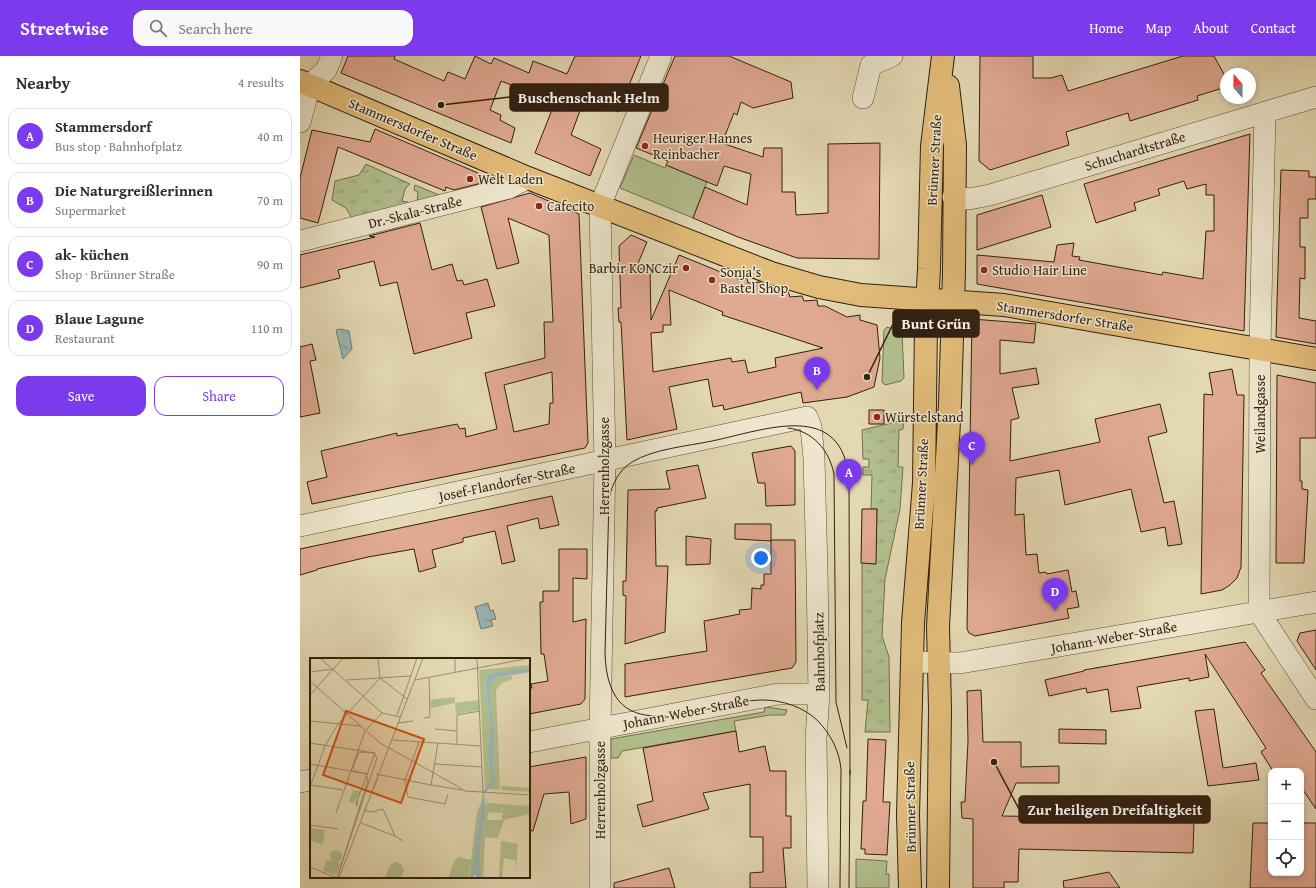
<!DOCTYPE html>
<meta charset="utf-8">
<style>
body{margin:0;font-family:"Gentium Book Plus",serif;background:#f7f7f7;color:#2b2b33}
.controls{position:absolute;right:12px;bottom:12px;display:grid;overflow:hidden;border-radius:8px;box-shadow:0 2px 6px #0003}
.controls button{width:36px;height:36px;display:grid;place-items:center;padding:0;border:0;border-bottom:1px solid #e1e1e2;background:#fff;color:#2b2b33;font:20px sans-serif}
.compass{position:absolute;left:920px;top:12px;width:36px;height:36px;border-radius:50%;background:#fff;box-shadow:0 2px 6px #0003;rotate:340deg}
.you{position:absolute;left:461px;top:502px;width:14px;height:14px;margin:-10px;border:3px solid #fff;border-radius:50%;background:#1a73e8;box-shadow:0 0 0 6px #1a73e833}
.badge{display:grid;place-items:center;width:26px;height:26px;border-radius:50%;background:#7c3aed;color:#fff;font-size:13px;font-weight:700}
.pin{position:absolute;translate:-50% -33px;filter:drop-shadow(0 1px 2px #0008)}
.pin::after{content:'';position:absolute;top:21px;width:14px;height:12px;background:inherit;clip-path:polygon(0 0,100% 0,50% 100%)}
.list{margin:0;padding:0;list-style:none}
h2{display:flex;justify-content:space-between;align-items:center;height:52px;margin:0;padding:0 16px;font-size:17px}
h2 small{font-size:13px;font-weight:400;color:#7c7c81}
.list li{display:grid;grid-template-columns:26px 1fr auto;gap:12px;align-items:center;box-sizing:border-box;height:56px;margin:0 8px 8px;padding:0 8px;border:1px solid #e1e1e2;border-radius:12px}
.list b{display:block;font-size:15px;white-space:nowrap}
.list p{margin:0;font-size:13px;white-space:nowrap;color:#7c7c81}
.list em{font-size:13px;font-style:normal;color:#7c7c81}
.actions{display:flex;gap:8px;padding:12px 16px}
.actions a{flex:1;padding:9px 0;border:1px solid #7c3aed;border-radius:12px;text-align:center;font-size:14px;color:#7c3aed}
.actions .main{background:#7c3aed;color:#fff}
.icon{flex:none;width:22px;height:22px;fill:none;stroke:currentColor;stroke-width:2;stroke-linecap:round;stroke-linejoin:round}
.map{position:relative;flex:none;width:1016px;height:832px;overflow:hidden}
header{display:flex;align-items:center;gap:24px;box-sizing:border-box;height:56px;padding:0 20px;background:#7c3aed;color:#fff}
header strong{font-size:19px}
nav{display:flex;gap:22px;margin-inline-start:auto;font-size:14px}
.search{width:280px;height:36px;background:#f7f7f7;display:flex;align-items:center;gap:10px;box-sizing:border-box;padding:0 14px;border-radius:12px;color:#7c7c81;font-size:15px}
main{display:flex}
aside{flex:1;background:#fff}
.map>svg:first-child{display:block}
.green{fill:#b2bf8e;stroke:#726f50}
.park{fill:url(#park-tufts);stroke:#726f50}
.water{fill:url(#water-ripples);stroke:#707a75}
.building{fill:#e0a992;stroke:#321f11;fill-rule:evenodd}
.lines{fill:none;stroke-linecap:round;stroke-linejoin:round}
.minor-casing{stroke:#5e4d39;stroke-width:22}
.major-casing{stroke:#321f11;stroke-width:24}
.minor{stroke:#ede6cd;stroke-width:21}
.major{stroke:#e2bc79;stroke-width:22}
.tram{stroke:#321f11;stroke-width:1}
.poi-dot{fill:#8f2418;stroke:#ede6cd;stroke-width:1.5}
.labels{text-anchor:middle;stroke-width:3;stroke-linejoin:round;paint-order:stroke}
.street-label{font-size:14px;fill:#321f11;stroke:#ede6cd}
.poi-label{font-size:14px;fill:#321f11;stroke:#ede6cd;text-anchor:start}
.inset-road{fill:none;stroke:#9c8e72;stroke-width:1}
.view{fill:#cd500d;fill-opacity:0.15;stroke:#cd500d;stroke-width:2}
.inset-edge{fill:none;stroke:#321f11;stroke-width:2}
.leader{fill:none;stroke:#321f11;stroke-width:1.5}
.callout-dot{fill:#321f11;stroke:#ede6cd;stroke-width:1.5}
.callout{fill:#321f11;stroke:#321f11;stroke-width:1.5}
.callout-label{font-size:15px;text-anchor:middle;font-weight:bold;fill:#fff}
</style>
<header>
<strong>Streetwise</strong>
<div class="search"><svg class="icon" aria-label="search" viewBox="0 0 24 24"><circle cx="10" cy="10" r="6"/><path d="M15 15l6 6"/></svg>Search here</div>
<nav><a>Home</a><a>Map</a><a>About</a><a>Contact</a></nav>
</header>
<main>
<aside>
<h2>Nearby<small>4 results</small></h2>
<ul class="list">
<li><span class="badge">A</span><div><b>Stammersdorf</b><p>Bus stop · Bahnhofplatz</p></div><em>40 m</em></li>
<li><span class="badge">B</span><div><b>Die Naturgreißlerinnen</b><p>Supermarket</p></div><em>70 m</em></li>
<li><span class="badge">C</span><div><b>ak- küchen</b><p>Shop · Brünner Straße</p></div><em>90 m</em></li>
<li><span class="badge">D</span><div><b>Blaue Lagune</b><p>Restaurant</p></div><em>110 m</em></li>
</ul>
<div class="actions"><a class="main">Save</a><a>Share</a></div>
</aside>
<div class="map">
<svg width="1016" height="832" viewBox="0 0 1016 832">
<defs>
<pattern id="park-tufts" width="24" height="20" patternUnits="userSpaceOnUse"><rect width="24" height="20" fill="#b2bf8e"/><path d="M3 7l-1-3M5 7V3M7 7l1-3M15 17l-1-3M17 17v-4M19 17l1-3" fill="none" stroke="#919b73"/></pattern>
<pattern id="water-ripples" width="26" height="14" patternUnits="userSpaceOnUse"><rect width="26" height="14" fill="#9ab7b7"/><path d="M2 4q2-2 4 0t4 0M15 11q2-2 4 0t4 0" fill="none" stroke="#7e9493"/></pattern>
</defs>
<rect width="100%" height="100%" fill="#e3d8b2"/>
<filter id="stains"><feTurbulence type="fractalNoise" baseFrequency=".005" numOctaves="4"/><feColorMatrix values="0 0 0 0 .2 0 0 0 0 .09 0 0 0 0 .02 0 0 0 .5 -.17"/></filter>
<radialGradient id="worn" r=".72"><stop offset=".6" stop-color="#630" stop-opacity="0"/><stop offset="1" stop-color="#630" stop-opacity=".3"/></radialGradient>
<!-- green -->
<path class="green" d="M 334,99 L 365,112 L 366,109 L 407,126 L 393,162 L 320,132 Z
M 115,129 L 139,139 L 117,146 L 118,136 L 114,134 Z
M 587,271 L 602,276 L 604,322 L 601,325 L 585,329 L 582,326 L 584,274 Z
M 465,651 L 487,654 L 485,659 L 470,659 L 434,665 L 436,675 L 322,695 L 318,702 L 311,702 L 311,683 L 464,656 Z
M 556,803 L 587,805 L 586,818 L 589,818 L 589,832 L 556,832 Z"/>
<!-- park -->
<path class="park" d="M 66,108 L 110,128 L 105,133 L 102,145 L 108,146 L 109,152 L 53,164 L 46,152 L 32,144 L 35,125 L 59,119 Z
M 604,364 L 603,373 L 599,374 L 598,411 L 603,411 L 600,453 L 585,523 L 582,580 L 589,601 L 590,676 L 565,676 L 568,644 L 562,644 L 562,507 L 575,508 L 577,453 L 571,453 L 572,419 L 563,419 L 563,411 L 569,411 L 569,403 L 563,403 L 562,374 Z"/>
<!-- water -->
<path class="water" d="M 41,273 L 49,275 L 52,293 L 43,303 L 36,274 Z
M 188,547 L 190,555 L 193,554 L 196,563 L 191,564 L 193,570 L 181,573 L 175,551 Z"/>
<!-- building -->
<path class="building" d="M 48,0 L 95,0 L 94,3 L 144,25 L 148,16 L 165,23 L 175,0 L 191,8 L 194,2 L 229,17 L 233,5 L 267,18 L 275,0 L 341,0 L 318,56 L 285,41 L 271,79 L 301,93 L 290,120 L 235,97 L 255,46 L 201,25 L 190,54 L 201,59 L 200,64 L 215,72 L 211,87 L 41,17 Z
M 375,0 L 429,0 L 491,26 L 493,42 L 453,52 L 441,46 L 437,59 L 434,57 L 422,87 L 463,101 L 464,92 L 482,92 L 482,136 L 495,136 L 496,159 L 528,157 L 528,88 L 580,87 L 579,203 L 497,202 L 438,181 L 393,162 L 405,131 L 447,149 L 451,118 L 424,110 L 417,130 L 366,109 L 368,105 L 336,92 Z
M 680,0 L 733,0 L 733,22 L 751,22 L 762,19 L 768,35 L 883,0 L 914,0 L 926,22 L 926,31 L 897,40 L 898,44 L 830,65 L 828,57 L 766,76 L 769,89 L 690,114 L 679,105 Z
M 75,73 L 178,117 L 182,127 L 154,134 L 146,131 L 145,135 L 38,91 L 18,167 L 0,162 L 0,122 L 12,74 L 70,86 Z
M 950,78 L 944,275 L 677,228 L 677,199 L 754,206 L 757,189 L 774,187 L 772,200 L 780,201 L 779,204 L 862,219 L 863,216 L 903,223 L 906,175 L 914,175 L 914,139 L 906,139 L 906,128 L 887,133 L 884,125 L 858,133 L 860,139 L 834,147 L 836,154 L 796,167 L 784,128 Z
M 981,114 L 1009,115 L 1009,121 L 1016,121 L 1016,143 L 1008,143 L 1008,162 L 1000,162 L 1000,191 L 1005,191 L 1005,223 L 1000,222 L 999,262 L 1016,265 L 1016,288 L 976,281 Z
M 230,137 L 279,158 L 288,387 L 285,392 L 12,448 L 7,426 L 27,421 L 21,395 L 97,377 L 97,380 L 157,368 L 160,373 L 165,372 L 166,381 L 197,373 L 185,317 L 245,302 L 244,266 L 253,266 L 249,179 L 208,162 L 219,207 L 197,213 L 181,151 ZM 252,316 L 253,347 L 250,347 L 249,368 L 214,376 L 204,329 Z
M 742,139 L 751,171 L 677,194 L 677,159 Z
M 120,167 L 132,214 L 152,208 L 157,225 L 162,224 L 164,229 L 187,223 L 195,250 L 166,257 L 172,282 L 114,298 L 97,226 L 80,230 L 74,205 L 38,214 L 40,222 L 0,232 L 0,199 L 75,181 L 69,180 Z
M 331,179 L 347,186 L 336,212 L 350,214 L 351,264 L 379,199 L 438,223 L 447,222 L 448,227 L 460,226 L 462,232 L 475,231 L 476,237 L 488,235 L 490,241 L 502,240 L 504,245 L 517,244 L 518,250 L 525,250 L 547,261 L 560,259 L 560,264 L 577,269 L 580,302 L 574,331 L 547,341 L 503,347 L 501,336 L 424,354 L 423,349 L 413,351 L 408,323 L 369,331 L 377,373 L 327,384 L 321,266 L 319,266 L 318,252 L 321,252 L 319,190 ZM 369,234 L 423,256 L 422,259 L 523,292 L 475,302 L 476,311 L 448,317 L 445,304 L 432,306 L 431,302 L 353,316 L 351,277 L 363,276 L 363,269 L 371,269 Z
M 672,263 L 736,268 L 734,287 L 700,284 L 700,318 L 736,312 L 739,328 L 712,332 L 719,362 L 711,364 L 710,405 L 800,386 L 795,363 L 860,348 L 867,376 L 848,381 L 864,447 L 874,445 L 882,488 L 868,490 L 865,471 L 841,476 L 831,433 L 765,449 L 759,414 L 716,422 L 715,459 L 724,458 L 726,499 L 737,498 L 739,517 L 746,516 L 747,518 L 768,514 L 772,536 L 776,535 L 779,551 L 767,553 L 769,562 L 675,580 L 669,577 L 667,573 Z
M 12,288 L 16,304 L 10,305 L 20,357 L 0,361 L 0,291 Z
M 932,313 L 937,339 L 944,339 L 941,511 L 937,522 L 930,529 L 922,534 L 901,538 L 904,338 L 913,339 L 909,317 Z
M 977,319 L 1016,327 L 1016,382 L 1000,382 L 1000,425 L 1002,425 L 1002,433 L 1008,434 L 1004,507 L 976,507 Z
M 569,354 L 584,354 L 584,368 L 569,368 Z
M 491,390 L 495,395 L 495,449 L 466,450 L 465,427 L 458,427 L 452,397 Z
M 398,409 L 406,442 L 357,452 L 357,455 L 355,455 L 356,510 L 368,510 L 365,576 L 325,588 L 326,540 L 323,539 L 323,525 L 326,525 L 328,434 L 370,433 L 366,415 Z
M 252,440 L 259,469 L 240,473 L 238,462 L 207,470 L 215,505 L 202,508 L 195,475 L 163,482 L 163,486 L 132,494 L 136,511 L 119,516 L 114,493 L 68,501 L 17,513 L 17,514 L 0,519 L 0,493 Z
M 562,453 L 577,453 L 576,508 L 561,507 Z
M 435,468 L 471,468 L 471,485 L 435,483 Z
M 386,480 L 411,483 L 410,508 L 386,509 Z
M 471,484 L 495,484 L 496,606 L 492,612 L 325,641 L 325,608 L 407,595 L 404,565 L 440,558 L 439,554 L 451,553 L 452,532 L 461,533 L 461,529 L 464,529 L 464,518 L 471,518 Z
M 259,493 L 287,493 L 287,523 L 273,522 L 273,566 L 286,563 L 285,643 L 281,648 L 229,658 L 229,632 L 232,632 L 231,628 L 248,625 L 244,598 L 241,598 L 240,546 L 243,546 L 243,535 L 259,535 Z
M 1016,574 L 1016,614 L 997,585 L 1000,577 Z
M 945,586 L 965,614 L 961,617 L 1016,696 L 1016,753 L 1001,731 L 1001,715 L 973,715 L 961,696 L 966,692 L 905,598 L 909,621 L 889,625 L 889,622 L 837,631 L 841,652 L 811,656 L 808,633 L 787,637 L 786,632 L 749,640 L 745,624 L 784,615 L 784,614 Z
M 681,634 L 683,686 L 721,686 L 721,711 L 759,710 L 759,727 L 716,727 L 702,760 L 894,763 L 893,797 L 719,793 L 718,826 L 704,826 L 704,832 L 673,832 L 673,763 L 662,762 L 661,746 L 665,746 L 668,685 L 667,635 Z
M 914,653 L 923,712 L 956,707 L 959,724 L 908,730 L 895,655 Z
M 759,673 L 806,674 L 806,688 L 759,687 Z
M 436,675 L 439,696 L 465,690 L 470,715 L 486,715 L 486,760 L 491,760 L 491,792 L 483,792 L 486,832 L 450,832 L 450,817 L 463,816 L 463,781 L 450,781 L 450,728 L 403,737 L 409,753 L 343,771 L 337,749 L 353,745 L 343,692 Z
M 568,683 L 586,684 L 583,746 L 590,746 L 587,799 L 565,798 L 565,793 L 561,793 L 563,745 L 566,745 Z
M 286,701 L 286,763 L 271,768 L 269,736 L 244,738 L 233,775 L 229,774 L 229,711 Z
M 953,767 L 971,767 L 971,817 L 1001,817 L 1001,767 L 1016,767 L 1016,832 L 950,832 Z
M 369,812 L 375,832 L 314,832 L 314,827 Z
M 809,816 L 820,832 L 764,832 L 763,825 Z"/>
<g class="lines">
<!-- minor casing -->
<g class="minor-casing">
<path id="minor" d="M 563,42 L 571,9 L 592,0
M 965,56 L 960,292 L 959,556 L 1016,643
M 0,66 L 10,29 L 26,14 L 32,0
M 653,141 L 669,143 L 690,139 L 1016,41
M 0,185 L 209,132 L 228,122
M 0,470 L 507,361 L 511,371 L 514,402 L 517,515 L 519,638 L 516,683 L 518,832
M 612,606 L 660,607 L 1016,546
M 229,686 L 478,638 L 519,638
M 0,726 L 11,724
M 300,832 L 300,673 L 305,406 L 300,150 L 361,0"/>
</g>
<!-- major casing -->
<g class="major-casing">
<path id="major" d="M 0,25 L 228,122 L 471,217 L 519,231 L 561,239 L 704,249 L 1016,303
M 610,832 L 608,759 L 613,567 L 624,427 L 626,267 L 629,213 L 632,90 L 643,0
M 638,832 L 640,653 L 638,570 L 650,347 L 654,216 L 655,89 L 648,30"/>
</g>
<!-- minor -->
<use href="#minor" class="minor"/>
<!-- major -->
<use href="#major" class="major"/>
<!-- tram -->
<path class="tram" d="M 488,372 C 513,375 529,394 534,418 L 536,646 L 547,692
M 540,832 L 541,713 C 539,694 531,679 518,665 C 504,651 482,644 463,644 C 403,644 308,702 305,597 L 309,443 C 312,428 319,414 332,406 C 353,393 388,390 412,385 C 465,374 544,342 549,426 L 550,719
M 549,832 L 550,714"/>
</g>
<!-- markers -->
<g class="poi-dot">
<circle cx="345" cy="90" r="4"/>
<circle cx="170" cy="123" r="4"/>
<circle cx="239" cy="150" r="4"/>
<circle cx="386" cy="212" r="4"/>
<circle cx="684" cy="214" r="4"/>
<circle cx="412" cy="224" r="4"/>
<circle cx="577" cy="361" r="4"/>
</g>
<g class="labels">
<!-- street labels -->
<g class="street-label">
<text transform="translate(113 73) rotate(23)" y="5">Stammersdorfer Straße</text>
<text transform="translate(835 95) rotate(-17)" y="5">Schuchardtstraße</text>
<text transform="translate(634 104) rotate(-87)" y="5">Brünner Straße</text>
<text transform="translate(115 156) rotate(-14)" y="5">Dr.-Skala-Straße</text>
<text transform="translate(765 260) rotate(9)" y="5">Stammersdorfer Straße</text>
<text transform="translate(960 358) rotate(-90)" y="5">Weilandgasse</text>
<text transform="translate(304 410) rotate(-90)" y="5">Herrenholzgasse</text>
<text transform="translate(207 426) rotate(-12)" y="5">Josef-Flandorfer-Straße</text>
<text transform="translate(621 428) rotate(-87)" y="5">Brünner Straße</text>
<text transform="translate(814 581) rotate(-10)" y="5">Johann-Weber-Straße</text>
<text transform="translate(519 596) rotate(-91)" y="5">Bahnhofplatz</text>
<text transform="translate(386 656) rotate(-11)" y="5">Johann-Weber-Straße</text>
<text transform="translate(300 734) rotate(-90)" y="5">Herrenholzgasse</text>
<text transform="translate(610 751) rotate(-91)" y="5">Brünner Straße</text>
</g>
<!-- poi labels -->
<g class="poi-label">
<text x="353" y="87">Heuriger Hannes<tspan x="353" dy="16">Reinbacher</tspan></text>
<text x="178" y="128">Welt Laden</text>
<text x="247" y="155">Cafecito</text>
<text x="378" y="217" text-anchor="end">Barbir KONCzir</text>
<text x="692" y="219">Studio Hair Line</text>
<text x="420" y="221">Sonja's<tspan x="420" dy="16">Bastel Shop</tspan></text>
<text x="585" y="366">Würstelstand</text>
</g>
</g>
<!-- overview -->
<g transform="translate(10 602)">
<rect width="220" height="220" fill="#e3d8b2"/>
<path d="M 220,7 L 220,11 L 179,16 L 175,21 L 181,73 L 177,94 L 182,120 L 175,131 L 169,12 ZM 202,18 L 202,21 L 192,25 L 186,32 L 190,132 L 178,131 L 185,120 L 183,108 L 184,74 L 179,29 L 185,20 ZM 145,39 L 145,45 L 169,42 L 169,52 L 146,56 L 145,45 L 121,50 L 121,42 ZM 43,132 L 51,133 L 44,145 L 39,144 ZM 172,143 L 163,214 L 161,220 L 159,220 L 167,154 ZM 17,202 L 31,205 L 26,217 L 13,213 ZM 87,204 L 92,207 L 94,213 L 91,220 L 75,220 L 80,207 Z" fill="#b2bf8e"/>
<path d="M 191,128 L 220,130 L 220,134 L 191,132 ZM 175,145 L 178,148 L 177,162 L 192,162 L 193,149 L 220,148 L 220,156 L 194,162 L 188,180 L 175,180 L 173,220 L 169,220 L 170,187 ZM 191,183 L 208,186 L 206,215 L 206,203 L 194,200 L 192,220 L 189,220 ZM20 198a6 6 0 1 1 12 0a6 6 0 1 1-12 0ZM 149,199 L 161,202 L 158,220 L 138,220 L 144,203 Z" fill="#b2bf8e"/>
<path d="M 174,136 L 178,145 L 220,148 L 193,149 L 192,155 L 179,154 L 176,162 L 178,148 ZM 0,170 L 15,172 L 13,186 L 0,183 Z" fill="#b2bf8e"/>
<path d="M 211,11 L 220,11 L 220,14 L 185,20 L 179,29 L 184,74 L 183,108 L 185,120 L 183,127 L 174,136 L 175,155 L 170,187 L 170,219 L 166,220 L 166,216 L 161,220 L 173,135 L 182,120 L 177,94 L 181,73 L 175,21 L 179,16 Z" fill="#9ab7b7"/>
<path class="inset-road" d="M 10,0 L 72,55 L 90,59M 68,0 L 70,20 L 97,41M 167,0 L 173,134M 33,1 L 52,0M 0,14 L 22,11M 145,14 L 145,0 L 167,0M 37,22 L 100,18M 105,22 L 220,0M 0,23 L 70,85 L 147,128 L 155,133 L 220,137M 0,37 L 33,0M 87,57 L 107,0M 114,60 L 120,59 L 119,20M 0,63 L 51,68M 88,65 L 103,63M 125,71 L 147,73M 83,82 L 171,88M 109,84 L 95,122 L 98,139 L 135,146 L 138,136M 0,85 L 65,95 L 46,146 L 47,148 L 47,143M 147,86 L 147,57 L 170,53M 0,106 L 58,116M 125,106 L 172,109M 123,115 L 128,85M 123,115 L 121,127 L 152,132M 66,116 L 121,127M 0,127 L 33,132M 0,129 L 15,88 L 28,66 L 70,20M 62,134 L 68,120M 53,152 L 61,154 L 73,151 L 85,178M 26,155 L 55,73 L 72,55M 51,165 L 85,178 L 93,183M 0,167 L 28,171M 0,209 L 27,220M 27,220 L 58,122 L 56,116 L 44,113 L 43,109 L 49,94 L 64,95 L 67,100 L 27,220M 29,220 L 113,0"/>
<path class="view" d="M 36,53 L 114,81 L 91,145 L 13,117 Z"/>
<rect width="220" height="220" class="inset-edge"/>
</g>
<!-- callouts -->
<path class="leader" d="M141 49L210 41M567 321L593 268M694 706L719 753"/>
<g class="callout-dot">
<circle cx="141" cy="49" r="4"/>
<circle cx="567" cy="321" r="4"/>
<circle cx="694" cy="706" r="4"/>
</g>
<g class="callout">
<rect x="210" y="28" width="158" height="27" rx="4"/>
<rect x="593" y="254" width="86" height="27" rx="4"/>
<rect x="719" y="740" width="191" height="27" rx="4"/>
</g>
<g class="callout-label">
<text x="289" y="47">Buschenschank Helm</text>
<text x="636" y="273">Bunt Grün</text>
<text x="815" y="759">Zur heiligen Dreifaltigkeit</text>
</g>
<rect width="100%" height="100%" filter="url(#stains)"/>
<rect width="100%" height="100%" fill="url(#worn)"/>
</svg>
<div class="controls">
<button>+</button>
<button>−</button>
<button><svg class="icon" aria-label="locate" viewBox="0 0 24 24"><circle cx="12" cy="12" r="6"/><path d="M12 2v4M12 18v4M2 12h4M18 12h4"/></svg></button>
</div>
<svg class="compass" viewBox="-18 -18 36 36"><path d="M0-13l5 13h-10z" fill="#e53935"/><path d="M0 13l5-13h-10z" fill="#7c7c81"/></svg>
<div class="you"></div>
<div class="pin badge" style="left:549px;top:436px">A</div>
<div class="pin badge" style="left:517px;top:334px">B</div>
<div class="pin badge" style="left:672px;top:409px">C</div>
<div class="pin badge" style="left:755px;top:555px">D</div>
</div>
</main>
